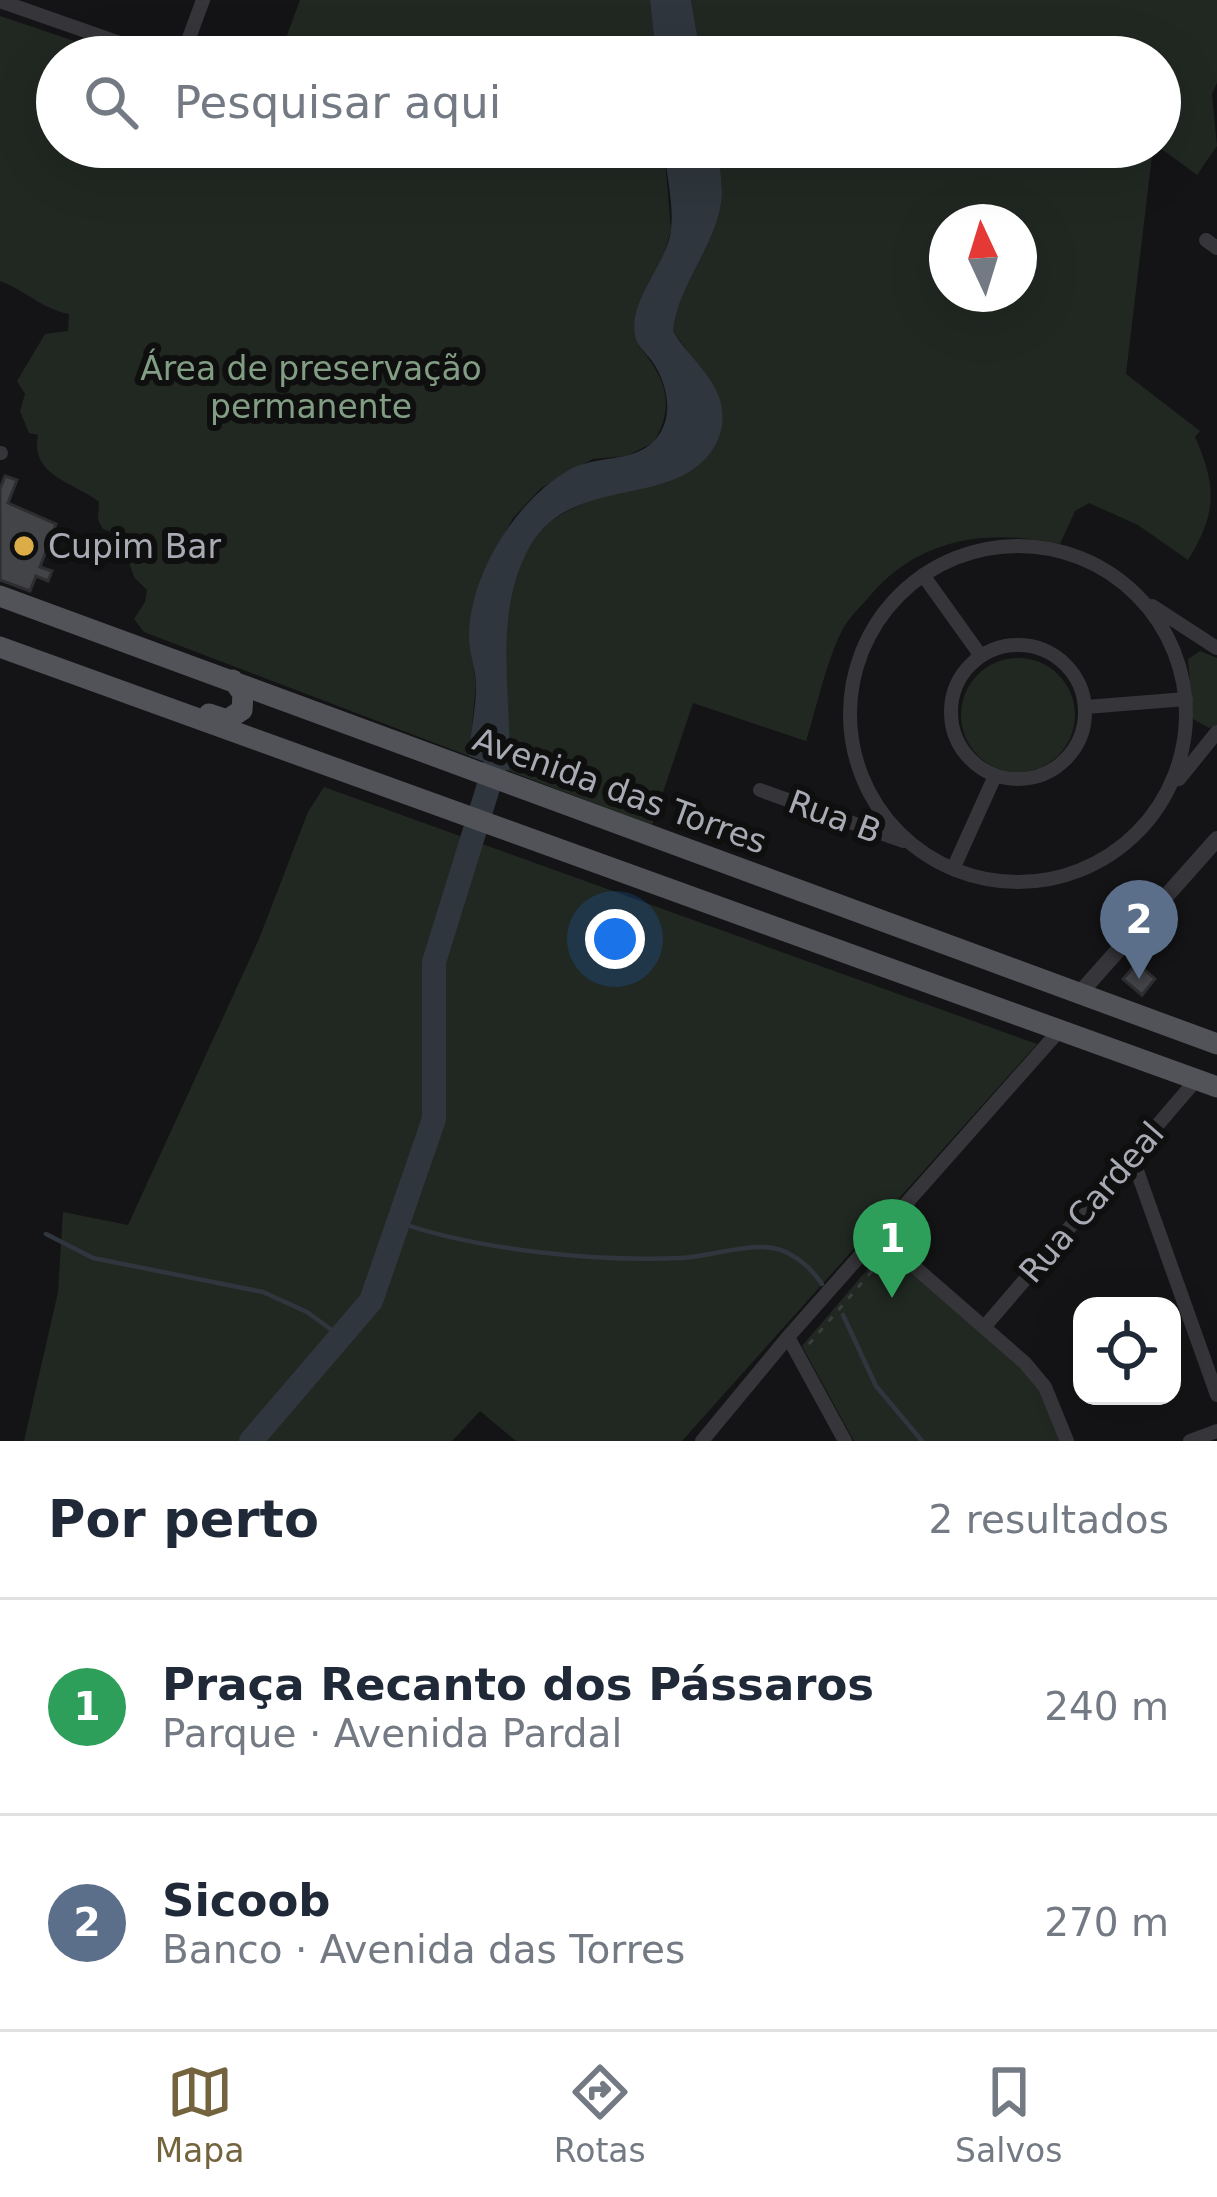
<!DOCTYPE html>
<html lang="pt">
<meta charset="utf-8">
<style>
body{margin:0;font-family:"DejaVu Sans",sans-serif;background:#f2f2f3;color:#1f2937}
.controls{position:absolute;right:36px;bottom:36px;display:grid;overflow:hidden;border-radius:24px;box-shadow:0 12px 48px #0002}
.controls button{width:108px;height:108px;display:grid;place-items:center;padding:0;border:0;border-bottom:3px solid #e0e1e3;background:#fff;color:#1f2937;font:60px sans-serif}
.compass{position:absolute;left:929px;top:204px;width:108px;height:108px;border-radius:50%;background:#fff;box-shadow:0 12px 48px #0002;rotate:356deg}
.you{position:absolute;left:615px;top:939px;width:42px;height:42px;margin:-30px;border:9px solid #fff;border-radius:50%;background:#1a73e8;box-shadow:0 0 0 18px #1a73e833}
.badge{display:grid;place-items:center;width:78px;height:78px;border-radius:50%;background:#74643e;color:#fff;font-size:39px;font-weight:700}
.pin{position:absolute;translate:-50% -99px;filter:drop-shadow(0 3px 6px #0008)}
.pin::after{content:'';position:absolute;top:63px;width:42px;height:36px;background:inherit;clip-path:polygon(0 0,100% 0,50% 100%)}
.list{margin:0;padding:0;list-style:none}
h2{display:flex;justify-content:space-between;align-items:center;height:156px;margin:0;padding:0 48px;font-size:51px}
h2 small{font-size:39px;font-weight:400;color:#747a83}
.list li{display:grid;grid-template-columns:78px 1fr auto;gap:36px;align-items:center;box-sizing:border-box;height:216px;padding:0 48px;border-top:3px solid #e0e1e3}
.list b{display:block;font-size:45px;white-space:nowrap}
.list p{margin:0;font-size:39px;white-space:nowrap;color:#747a83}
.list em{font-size:39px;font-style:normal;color:#747a83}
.icon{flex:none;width:66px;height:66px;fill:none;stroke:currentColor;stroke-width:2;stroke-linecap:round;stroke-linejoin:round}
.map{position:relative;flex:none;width:1217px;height:1441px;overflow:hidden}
.search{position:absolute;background:#fff;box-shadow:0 12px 48px #0002;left:36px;right:36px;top:36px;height:132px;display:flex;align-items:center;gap:30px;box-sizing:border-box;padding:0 42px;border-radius:66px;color:#747a83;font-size:45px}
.sheet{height:588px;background:#fff}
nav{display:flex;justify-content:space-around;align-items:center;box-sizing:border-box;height:168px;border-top:3px solid #e0e1e3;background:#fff;font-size:33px;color:#747a83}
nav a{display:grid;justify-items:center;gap:6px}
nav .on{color:#74643e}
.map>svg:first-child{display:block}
.green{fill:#212822;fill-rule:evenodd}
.water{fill:#2f363d}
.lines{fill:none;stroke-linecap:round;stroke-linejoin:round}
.stream{stroke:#2f363d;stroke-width:4.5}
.river{stroke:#2f363d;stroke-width:24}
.building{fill:#434448;stroke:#2e2e31;stroke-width:3}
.path{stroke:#3c3d41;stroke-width:3;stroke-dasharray:6 9;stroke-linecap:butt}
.minor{stroke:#36363a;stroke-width:14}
.tertiary{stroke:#36363a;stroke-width:16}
.primary{stroke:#525359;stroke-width:21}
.poi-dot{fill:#dbac47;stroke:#0f0f10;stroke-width:4.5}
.labels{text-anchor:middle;stroke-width:12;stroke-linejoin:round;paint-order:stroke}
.park-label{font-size:33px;fill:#819d83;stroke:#0f0f10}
.poi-label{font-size:33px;fill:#a8abb4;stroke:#0f0f10;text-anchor:start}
.street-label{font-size:33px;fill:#a8abb4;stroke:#0f0f10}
</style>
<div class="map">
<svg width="1217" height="1441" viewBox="0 0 1217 1441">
<rect width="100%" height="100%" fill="#141416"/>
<!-- green -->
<path class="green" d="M 300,0 L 650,0 L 656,57 L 279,57 Z
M 691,0 L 1217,0 L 1217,83 L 1212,94 L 1217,146 L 1197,175 L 1159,147 L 1160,57 L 701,57 Z
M 0,16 L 122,57 L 57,57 L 57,147 L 664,147 L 671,230 L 638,345 C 665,377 677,405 653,443 L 626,456 L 593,459 L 541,488 L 513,518 L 481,578 L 469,636 L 476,684 L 469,756 L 144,632 L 134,619 L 145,602 L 147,590 L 134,577 L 120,535 L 103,529 L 98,520 L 99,502 C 76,483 29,476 38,435 L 29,433 L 20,411 L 25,394 L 17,381 L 45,334 L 68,331 L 69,314 C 42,309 25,290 0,281 Z
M 717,147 L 1153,147 L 1126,374 L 1200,431 L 1195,437 C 1217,487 1217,513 1188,560 L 1138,525 L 1089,503 L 1075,511 L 1060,544 C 987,528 917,538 868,598 C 860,607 850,617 844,627 C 827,657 817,707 806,741 L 693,703 L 652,825 L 509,771 C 513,695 481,565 559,516 C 598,492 648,486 691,471 L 715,389 L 673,331 C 678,283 719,243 722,195 C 722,180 718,163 717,147 ZM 947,222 L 1019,222 L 1019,294 L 947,294 Z
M 1200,651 L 1217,658 L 1217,725 L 1209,728 L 1193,719 L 1188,659 Z
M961 715a57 57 0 1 1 114 0a57 57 0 1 1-114 0Z
M 324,787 L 1037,1044 L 682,1441 L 516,1441 L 480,1411 L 452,1441 L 24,1441 L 58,1292 L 63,1212 L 128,1225 L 259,939 L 308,812 Z
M 884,1250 L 1023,1366 L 1041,1388 L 1063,1441 L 854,1441 L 802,1346 Z"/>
<!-- water -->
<path class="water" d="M 650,0 L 691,0 L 701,57 L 656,57 Z
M 664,147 L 717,147 C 719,162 722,180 722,195 C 719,243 678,283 673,331 C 685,352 706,369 716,390 C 731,420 719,452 692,470 C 647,501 566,484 530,546 C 491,616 513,695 509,771 L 469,756 C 470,732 477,706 476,682 C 475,667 469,652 469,637 C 469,575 516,500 569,470 C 595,455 633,463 654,441 C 675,419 668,386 654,364 C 649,356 641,350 637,342 C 623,305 667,266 671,230 C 674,204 666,173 664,147 Z"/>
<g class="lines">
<!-- stream -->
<path class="stream" d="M 398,1222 C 477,1250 597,1262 681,1258 C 708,1257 736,1246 763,1247 C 788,1247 809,1265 822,1284
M 46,1234 L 93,1258 L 263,1292 L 307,1312 L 340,1336
M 843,1315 L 876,1386 L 922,1441"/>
<!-- river -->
<path class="river" d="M 251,1441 L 371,1301 L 434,1119 L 434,962 L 497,759"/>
</g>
<!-- building -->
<path class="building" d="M 5,476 L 17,480 L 8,503 L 56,524 L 40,567 L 52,571 L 48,581 L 36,576 L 30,591 L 0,580 L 0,489 Z
M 1137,963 L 1155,979 L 1142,995 L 1123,979 Z"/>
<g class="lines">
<!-- path -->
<path class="path" d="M 809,1344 L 885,1256"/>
<!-- minor -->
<path class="minor" d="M 0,1 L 160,57
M 182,57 L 203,0
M 1206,240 L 1217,248
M 0,453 L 1,453
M850 714a168 168 0 1 1 336 0a168 168 0 1 1-336 0Z
M 923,575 L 981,656
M 1152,606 L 1217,648
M951 712a67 67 0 1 1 134 0a67 67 0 1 1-134 0Z
M 1086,707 L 1186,699
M 1179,779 L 1217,732
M 760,790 L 903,841
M 953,869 L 995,776
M 1131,1154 L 1217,1395
M 878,1235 L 1025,1363 L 1045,1387 L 1067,1441
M 986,1325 L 1197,1079
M 788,1337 L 845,1441
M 702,1441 L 788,1337 L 1058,1032
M 1190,1441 L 1217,1431"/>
<!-- tertiary -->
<path class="tertiary" d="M 1080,993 L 1217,839"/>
<!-- primary -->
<path class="primary" d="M 0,596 L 1217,1044
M 0,647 L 1217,1087
M 209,714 L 227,720 L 242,710 L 243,694 L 233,680"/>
</g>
<!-- markers -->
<circle class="poi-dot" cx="24" cy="546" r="12"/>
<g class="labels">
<!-- park labels -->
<g class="park-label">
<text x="311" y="380">Área de preservação<tspan x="311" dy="38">permanente</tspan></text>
</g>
<!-- poi labels -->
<g class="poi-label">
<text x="48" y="558">Cupim Bar</text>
</g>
<!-- street labels -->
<g class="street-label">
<text transform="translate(620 790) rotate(20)" y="12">Avenida das Torres</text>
<text transform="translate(835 816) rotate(20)" y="12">Rua B</text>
<text transform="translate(1091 1202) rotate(-49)" y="12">Rua Cardeal</text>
</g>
</g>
</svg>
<div class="controls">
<button><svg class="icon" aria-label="locate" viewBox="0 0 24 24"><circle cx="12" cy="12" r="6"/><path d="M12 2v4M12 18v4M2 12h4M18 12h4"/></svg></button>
</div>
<svg class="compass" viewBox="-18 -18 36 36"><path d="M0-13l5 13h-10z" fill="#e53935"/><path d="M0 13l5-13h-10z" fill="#747a83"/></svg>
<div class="you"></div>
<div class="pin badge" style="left:892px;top:1298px;background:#2e9e5b">1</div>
<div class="pin badge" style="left:1139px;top:979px;background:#5c6f8a">2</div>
<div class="search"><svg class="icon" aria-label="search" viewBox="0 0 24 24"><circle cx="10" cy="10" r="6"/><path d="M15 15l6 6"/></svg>Pesquisar aqui</div>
</div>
<section class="sheet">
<h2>Por perto<small>2 resultados</small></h2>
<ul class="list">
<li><span class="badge" style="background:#2e9e5b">1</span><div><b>Praça Recanto dos Pássaros</b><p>Parque · Avenida Pardal</p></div><em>240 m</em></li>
<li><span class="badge" style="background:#5c6f8a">2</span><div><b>Sicoob</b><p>Banco · Avenida das Torres</p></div><em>270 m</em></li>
</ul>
</section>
<nav>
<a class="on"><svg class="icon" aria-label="map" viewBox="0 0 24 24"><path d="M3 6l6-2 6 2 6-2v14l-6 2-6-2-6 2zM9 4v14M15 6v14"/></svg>Mapa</a>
<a><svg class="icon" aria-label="directions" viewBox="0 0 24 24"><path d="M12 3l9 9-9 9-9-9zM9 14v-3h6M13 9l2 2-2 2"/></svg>Rotas</a>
<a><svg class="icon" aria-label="saved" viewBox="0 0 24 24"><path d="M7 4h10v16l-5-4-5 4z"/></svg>Salvos</a>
</nav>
